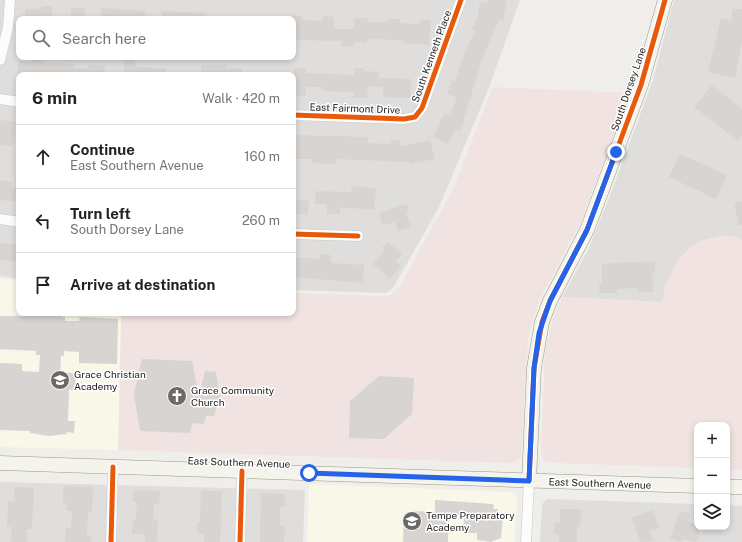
<!DOCTYPE html>
<meta charset="utf-8">
<style>
body{margin:0;font-family:"Public Sans",sans-serif;background:#f6f6f6;color:#222}
.controls{position:absolute;right:12px;bottom:12px;display:grid;overflow:hidden;border-radius:8px;box-shadow:0 2px 6px #0003}
.controls button{width:36px;height:36px;display:grid;place-items:center;padding:0;border:0;border-bottom:1px solid #e0e0e0;background:#fff;color:#222;font:20px sans-serif}
.stop{position:absolute;width:12px;height:12px;margin:-9px;border:3px solid #2563eb;border-radius:50%;background:#fff}
.stop.end{background:#2563eb;border-color:#fff;box-shadow:0 1px 4px #0008}
.list{margin:0;padding:0;list-style:none}
h2{display:flex;justify-content:space-between;align-items:center;height:52px;margin:0;padding:0 16px;font-size:17px}
h2 small{font-size:13px;font-weight:400;color:#767676}
.list li{display:grid;grid-template-columns:26px 1fr auto;gap:12px;align-items:center;box-sizing:border-box;height:64px;padding:0 16px;border-top:1px solid #e0e0e0}
.list b{display:block;font-size:15px;white-space:nowrap}
.list p{margin:0;font-size:13px;white-space:nowrap;color:#767676}
.list em{font-size:13px;font-style:normal;color:#767676}
.icon{flex:none;width:22px;height:22px;fill:none;stroke:currentColor;stroke-width:2;stroke-linecap:round;stroke-linejoin:round}
.map{position:relative;flex:none;width:742px;height:542px;overflow:hidden}
.search{position:absolute;background:#fff;box-shadow:0 2px 6px #0003;left:16px;top:16px;width:280px;height:44px;display:flex;align-items:center;gap:10px;box-sizing:border-box;padding:0 14px;border-radius:8px;color:#767676;font-size:15px}
.panel{position:absolute;background:#fff;box-shadow:0 2px 6px #0003;left:16px;top:72px;width:280px;height:244px;border-radius:8px}
.map>svg:first-child{display:block}
.residential{fill:#dfdedc;fill-rule:evenodd}
.commercial{fill:#f1e3e1}
.education{fill:#f8f7e8}
.building{fill:#d7d4d2}
.lines{fill:none;stroke-linecap:round;stroke-linejoin:round}
.street-casing{stroke:#c9c8c7;stroke-width:11}
.secondary-casing{stroke:#999a82;stroke-width:15}
.street{stroke:#fdfcfc;stroke-width:10}
.secondary{stroke:#f4f4ed;stroke-width:14}
.cycleway-casing{stroke:#fff;stroke-width:8}
.cycleway{stroke:#e8590c;stroke-width:5}
.route{stroke:#2563eb;stroke-width:5}
.labels{text-anchor:middle;stroke-width:3;stroke-linejoin:round;paint-order:stroke}
.street-label{font-size:10px;fill:#222;stroke:#fff}
.poi-label{font-size:10px;fill:#222;stroke:#fff;text-anchor:start}
</style>
<div class="map">
<svg width="742" height="542" viewBox="0 0 742 542">
<rect width="100%" height="100%" fill="#f0eeeb"/>
<!-- residential -->
<path class="residential" d="M 0,0 L 520,0 L 488,90 L 439,207 L 393,288 L 386,293 L 293,290 L 293,75 L 19,75 L 19,279 L 0,276 ZM 19,19 L 293,19 L 293,57 L 19,57 Z
M 674,0 L 742,0 L 742,240 L 733,236 L 721,236 L 700,241 L 666,283 L 662,302 L 562,297 L 588,250 L 611,193 L 653,80 Z
M 0,482 L 305,490 L 303,542 L 0,542 Z
M 547,499 L 697,504 L 697,527 L 727,527 L 727,505 L 742,506 L 742,542 L 540,542 L 542,504 Z"/>
<!-- commercial -->
<path class="commercial" d="M 493,87 L 630,93 L 581,221 L 540,299 L 533,319 L 528,339 L 521,456 L 518,460 L 512,463 L 118,450 L 121,313 L 293,313 L 293,293 L 381,296 L 391,295 L 399,288 L 453,189 Z
M 721,236 L 733,236 L 742,240 L 742,470 L 727,469 L 727,425 L 697,425 L 697,468 L 556,463 L 544,460 L 541,455 L 545,350 L 552,321 L 562,297 L 662,302 L 666,283 L 679,259 L 690,247 L 700,241 Z"/>
<!-- education -->
<path class="education" d="M 0,279 L 19,281 L 19,313 L 121,313 L 118,450 L 0,447 Z
M 309,484 L 510,492 L 517,496 L 515,542 L 307,542 Z"/>
<!-- building -->
<path class="building" d="M 488,0 L 507,0 L 503,21 L 499,20 L 483,57 L 463,121 L 464,122 L 460,131 L 456,129 L 448,144 L 433,137 L 445,113 L 450,115 L 457,97 L 447,94 L 452,81 L 455,82 L 465,51 L 476,31 L 472,29 L 478,15 L 480,2 L 487,3 Z
M 42,6 L 52,6 L 52,19 L 25,19 L 25,9 L 41,9 Z
M 71,8 L 85,8 L 85,19 L 71,19 Z
M 101,8 L 145,11 L 144,19 L 101,19 Z
M 732,9 L 742,9 L 742,40 L 735,78 L 708,72 L 721,18 L 732,21 Z
M 162,11 L 205,13 L 205,19 L 162,19 Z
M 293,15 L 303,16 L 302,20 L 323,21 L 323,16 L 334,17 L 334,29 L 354,29 L 354,18 L 368,18 L 368,22 L 389,22 L 389,19 L 400,19 L 399,23 L 420,24 L 420,20 L 431,20 L 429,45 L 403,43 L 404,40 L 367,39 L 367,43 L 354,42 L 353,47 L 342,46 L 342,41 L 293,40 Z
M 32,59 L 44,61 L 44,63 L 75,64 L 74,68 L 88,68 L 88,65 L 104,66 L 106,75 L 17,75 L 19,61 L 32,63 Z
M 124,59 L 135,60 L 135,67 L 166,68 L 166,75 L 124,75 Z
M 201,65 L 226,65 L 226,68 L 242,69 L 242,75 L 201,75 Z
M 294,68 L 306,68 L 305,73 L 354,75 L 355,68 L 364,68 L 364,71 L 379,72 L 379,78 L 411,79 L 411,98 L 383,97 L 383,87 L 368,86 L 367,98 L 353,98 L 354,92 L 323,91 L 323,87 L 306,87 L 306,96 L 293,95 Z
M 712,85 L 742,109 L 742,135 L 738,141 L 694,107 Z
M 0,120 L 16,122 L 13,146 L 0,145 Z
M 294,135 L 368,137 L 368,143 L 391,144 L 391,140 L 400,141 L 399,147 L 430,140 L 435,159 L 410,164 L 410,162 L 336,159 L 336,164 L 311,163 L 312,159 L 293,159 Z
M 680,154 L 727,175 L 716,199 L 669,177 Z
M 0,180 L 12,182 L 11,188 L 19,189 L 19,202 L 0,200 Z
M 352,186 L 376,188 L 374,210 L 340,207 L 340,214 L 327,214 L 327,204 L 315,204 L 316,191 L 351,192 Z
M 293,200 L 309,201 L 308,215 L 293,214 Z
M 742,201 L 742,225 L 739,225 L 734,203 Z
M 407,204 L 409,211 L 406,212 L 411,227 L 398,231 L 395,222 L 383,225 L 379,213 Z
M 388,242 L 402,254 L 395,261 L 401,266 L 390,279 L 373,264 L 385,250 L 382,247 Z
M 0,243 L 19,245 L 19,262 L 0,260 Z
M 320,254 L 331,255 L 331,263 L 364,265 L 363,283 L 293,277 L 293,257 L 320,259 Z
M 655,261 L 655,273 L 652,273 L 653,292 L 637,292 L 637,288 L 617,289 L 617,293 L 599,293 L 599,283 L 602,283 L 602,264 Z
M 31,313 L 62,313 L 62,317 L 65,317 L 65,321 L 79,321 L 80,317 L 118,319 L 117,364 L 79,363 L 79,352 L 64,351 L 64,356 L 61,356 L 60,373 L 76,373 L 75,390 L 69,390 L 68,421 L 75,421 L 74,433 L 67,432 L 67,434 L 49,436 L 30,433 L 30,431 L 0,430 L 0,363 L 22,364 L 22,371 L 39,372 L 40,355 L 36,355 L 36,351 L 0,349 L 0,316 L 31,316 Z
M 142,359 L 192,361 L 199,396 L 205,371 L 216,372 L 220,398 L 214,416 L 206,416 L 204,424 L 192,423 L 190,433 L 140,431 L 134,394 Z
M 379,376 L 414,378 L 412,414 L 384,439 L 349,438 L 350,401 Z
M 63,486 L 93,487 L 92,512 L 88,512 L 87,535 L 91,535 L 91,542 L 65,542 L 66,528 L 71,528 L 72,511 L 67,511 L 67,503 L 63,503 Z
M 14,487 L 34,488 L 32,529 L 27,529 L 27,542 L 11,542 L 12,527 L 7,527 L 8,501 L 14,502 Z
M 134,490 L 160,491 L 159,504 L 154,504 L 153,520 L 158,521 L 157,542 L 145,542 L 145,534 L 132,534 L 133,520 L 136,520 L 137,502 L 133,502 Z
M 201,491 L 222,491 L 220,542 L 204,542 L 204,534 L 197,533 L 197,522 L 200,522 Z
M 261,493 L 285,494 L 285,507 L 280,507 L 280,526 L 285,526 L 284,542 L 260,542 Z
M 435,500 L 493,504 L 494,509 L 498,509 L 498,513 L 502,513 L 502,516 L 503,516 L 501,538 L 491,542 L 477,540 L 477,533 L 463,533 L 464,515 L 449,514 L 448,542 L 403,542 L 404,515 L 413,515 L 413,511 L 435,512 Z
M 560,509 L 581,509 L 580,527 L 577,527 L 577,542 L 559,542 L 559,534 L 554,534 L 555,523 L 560,523 Z
M 653,510 L 659,528 L 650,531 L 653,541 L 640,542 L 632,517 Z
M 680,511 L 690,514 L 688,521 L 697,525 L 697,527 L 701,527 L 696,542 L 682,539 L 681,542 L 670,538 Z"/>
<g class="lines">
<!-- street casing -->
<g class="street-casing">
<path id="street" d="M 0,60 L 8,27 L 10,0
M 0,99 L 19,102
M 293,115 L 404,119 L 415,117 L 422,108 L 461,0
M 0,219 L 19,222
M 293,234 L 358,236
M 111,542 L 113,467
M 240,542 L 242,471
M 526,542 L 529,481"/>
</g>
<!-- secondary casing -->
<g class="secondary-casing">
<path id="secondary" d="M 0,463 L 697,486
M 529,481 L 534,368 L 542,322 L 550,301 L 587,230 L 641,85 L 665,0
M 727,487 L 742,487"/>
</g>
<!-- street -->
<use href="#street" class="street"/>
<!-- secondary -->
<use href="#secondary" class="secondary"/>
<!-- cycleway casing -->
<g class="cycleway-casing">
<path id="cycleway" d="M 293,115 L 404,119 L 415,117 L 422,108 L 461,0
M 293,234 L 358,236
M 529,481 L 534,368 L 542,322 L 550,301 L 587,230 L 641,85 L 665,0
M 111,542 L 113,467
M 240,542 L 242,471"/>
</g>
<!-- cycleway -->
<use href="#cycleway" class="cycleway"/>
</g>
<g class="lines">
<!-- route -->
<path class="route" d="M 309,473 L 529,481 L 534,368 L 539,333 L 550,301 L 587,230 L 616,152"/>
</g>
<!-- icons -->
<defs>
<g id="school-disc" transform="scale(1)"><circle r="9.5" fill="#6a6968" stroke="#fff"/><path d="M0-5L7-2L0 1L-7-2ZM-4 1L0 2.5L4 1V4Q0 6-4 4Z" fill="#fff"/></g>
<g id="church-disc" transform="scale(1)"><circle r="9.5" fill="#6a6968" stroke="#fff"/><path d="M-1.2-6h2.4v3.5h3.3v2.4h-3.3V6h-2.4V-.1h-3.3v-2.4h3.3Z" fill="#fff"/></g>
</defs>
<g fill-rule="evenodd">
<use href="#school-disc" x="60" y="380"/>
<use href="#church-disc" x="177" y="396"/>
<use href="#school-disc" x="412" y="521"/>
</g>
<g class="labels">
<!-- street labels -->
<g class="street-label">
<text transform="translate(431 56) rotate(-70)" y="4">South Kenneth Place</text>
<text transform="translate(628 89) rotate(-71)" y="4">South Dorsey Lane</text>
<text transform="translate(355 108) rotate(2)" y="4">East Fairmont Drive</text>
<text transform="translate(239 462) rotate(2)" y="4">East Southern Avenue</text>
<text transform="translate(600 483) rotate(2)" y="4">East Southern Avenue</text>
</g>
<!-- poi labels -->
<g class="poi-label">
<text x="74" y="378">Grace Christian<tspan x="74" dy="12">Academy</tspan></text>
<text x="191" y="394">Grace Community<tspan x="191" dy="12">Church</tspan></text>
<text x="426" y="519">Tempe Preparatory<tspan x="426" dy="12">Academy</tspan></text>
</g>
</g>
</svg>
<div class="controls">
<button>+</button>
<button>−</button>
<button><svg class="icon" aria-label="layers" viewBox="0 0 24 24"><path d="M12 4l9 5-9 5-9-5zM3 14l9 5 9-5"/></svg></button>
</div>
<div class="stop" style="left:309px;top:473px"></div>
<div class="stop end" style="left:616px;top:152px"></div>
<div class="search"><svg class="icon" aria-label="search" viewBox="0 0 24 24"><circle cx="10" cy="10" r="6"/><path d="M15 15l6 6"/></svg>Search here</div>
<section class="panel">
<h2>6 min<small>Walk · 420 m</small></h2>
<ul class="list">
<li><svg class="icon" aria-label="ahead" viewBox="0 0 24 24"><path d="M12 20V5M6 11l6-6 6 6"/></svg><div><b>Continue</b><p>East Southern Avenue</p></div><em>160 m</em></li>
<li><svg class="icon" aria-label="left" viewBox="0 0 24 24"><path d="M17 20v-9H6M10 6l-5 5 5 5"/></svg><div><b>Turn left</b><p>South Dorsey Lane</p></div><em>260 m</em></li>
<li><svg class="icon" aria-label="arrive" viewBox="0 0 24 24"><path d="M6 21V4h12l-3 4 3 4H6"/></svg><div><b>Arrive at destination</b></div></li>
</ul>
</section>
</div>
